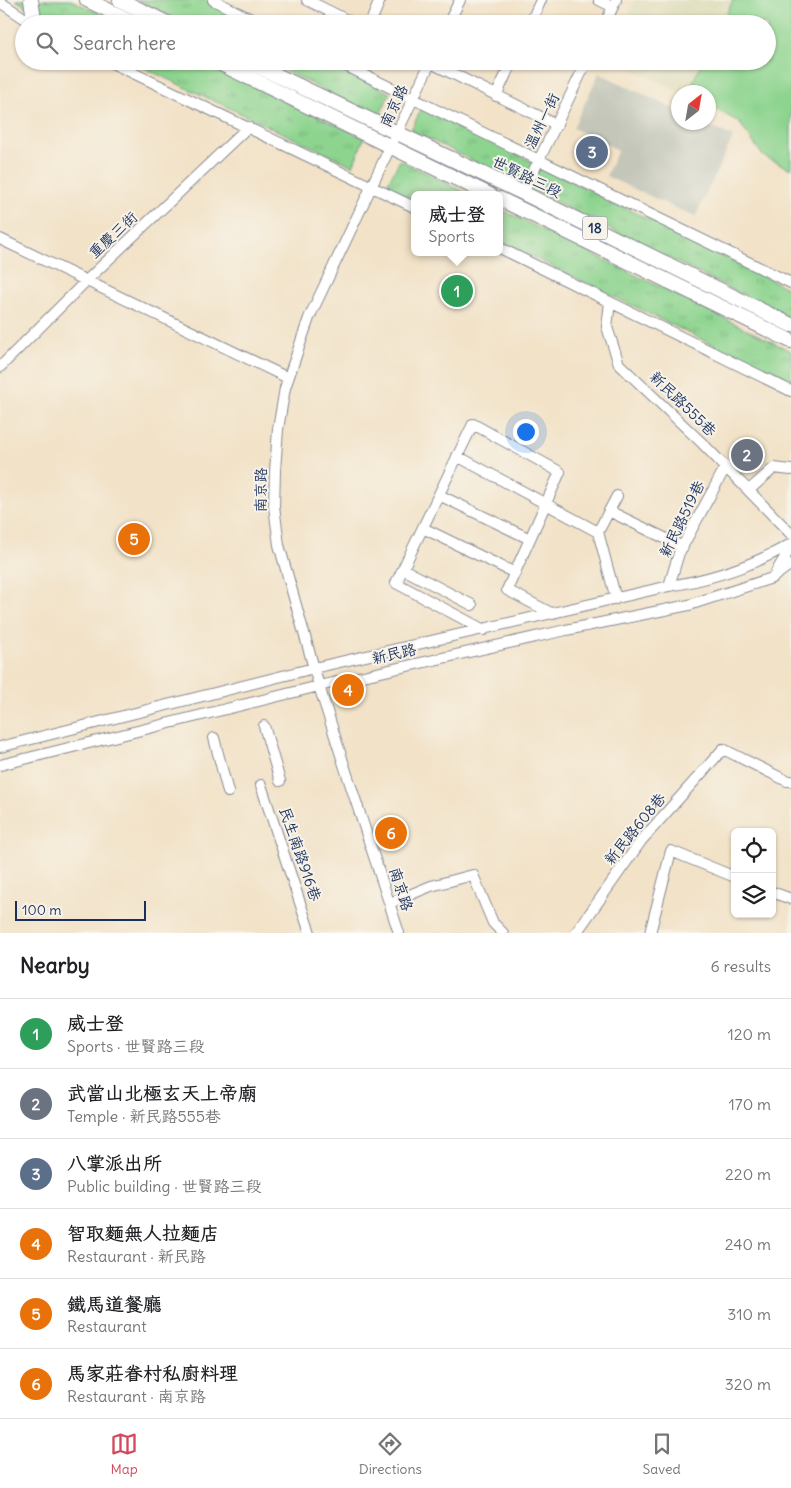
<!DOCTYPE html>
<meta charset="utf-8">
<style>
body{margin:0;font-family:Delius,"LXGW WenKai TC",sans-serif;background:#f2f2f2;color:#202124}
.controls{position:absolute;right:15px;bottom:15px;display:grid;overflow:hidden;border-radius:8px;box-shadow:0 1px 4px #0004}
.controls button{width:45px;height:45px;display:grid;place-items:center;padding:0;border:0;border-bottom:1px solid #e0e0e0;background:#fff;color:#202124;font:25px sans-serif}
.compass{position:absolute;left:671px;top:85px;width:45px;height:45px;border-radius:50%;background:#fff;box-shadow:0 1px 4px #0004;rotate:31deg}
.scale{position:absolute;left:15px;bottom:12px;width:131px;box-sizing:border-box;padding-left:5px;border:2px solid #1b2f5e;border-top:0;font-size:14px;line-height:18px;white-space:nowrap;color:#1b2f5e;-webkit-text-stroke:4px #f7f3e8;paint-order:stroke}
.you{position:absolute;left:525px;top:431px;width:18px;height:18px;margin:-12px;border:4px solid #fff;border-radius:50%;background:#1a73e8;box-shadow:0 0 0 8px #1a73e833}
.badge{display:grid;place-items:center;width:32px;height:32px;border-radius:50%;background:#d1495b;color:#fff;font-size:16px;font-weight:700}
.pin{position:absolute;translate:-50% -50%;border:2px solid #fff;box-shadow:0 1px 5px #0006}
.popup{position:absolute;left:411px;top:191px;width:92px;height:65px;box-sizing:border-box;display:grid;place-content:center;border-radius:8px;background:#fff;filter:drop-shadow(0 1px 4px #0005);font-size:16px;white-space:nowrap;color:#757577}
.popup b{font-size:19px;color:#202124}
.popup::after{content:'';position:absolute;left:50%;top:100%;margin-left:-10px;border:10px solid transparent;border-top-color:#fff}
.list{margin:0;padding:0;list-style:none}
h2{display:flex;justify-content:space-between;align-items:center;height:65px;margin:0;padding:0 20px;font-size:21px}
h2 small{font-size:16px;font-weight:400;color:#757577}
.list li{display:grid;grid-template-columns:32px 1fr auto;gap:15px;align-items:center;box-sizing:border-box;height:70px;padding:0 20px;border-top:1px solid #e0e0e0}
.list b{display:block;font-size:19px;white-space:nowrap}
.list p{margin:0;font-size:16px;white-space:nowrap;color:#757577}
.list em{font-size:16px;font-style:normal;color:#757577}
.icon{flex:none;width:28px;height:28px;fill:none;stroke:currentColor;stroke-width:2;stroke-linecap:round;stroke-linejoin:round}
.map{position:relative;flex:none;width:791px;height:933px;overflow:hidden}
.search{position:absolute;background:#fff;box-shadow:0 1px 4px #0004;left:15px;right:15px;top:15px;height:55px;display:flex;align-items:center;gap:12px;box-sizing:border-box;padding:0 18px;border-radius:28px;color:#757577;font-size:19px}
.sheet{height:485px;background:#fff}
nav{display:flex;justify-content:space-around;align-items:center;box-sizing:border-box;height:70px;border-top:1px solid #e0e0e0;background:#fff;font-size:14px;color:#757577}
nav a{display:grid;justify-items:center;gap:2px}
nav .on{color:#d1495b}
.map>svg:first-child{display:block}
.built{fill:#dfddbb}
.industrial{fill:#c3c6b9}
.grass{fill:url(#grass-tufts);stroke:#548276}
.pitch{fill:#8dd48f;stroke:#548276}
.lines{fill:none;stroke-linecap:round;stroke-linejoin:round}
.minor-casing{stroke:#868892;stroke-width:12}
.major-casing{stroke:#868892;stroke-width:16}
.minor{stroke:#fff;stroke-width:10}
.major{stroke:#fff;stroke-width:14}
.labels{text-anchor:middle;stroke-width:4;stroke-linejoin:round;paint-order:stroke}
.shield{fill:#f7f3e8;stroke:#5d6a87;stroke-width:1}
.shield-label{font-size:14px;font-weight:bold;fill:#1b2f5e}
.street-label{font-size:15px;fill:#1b2f5e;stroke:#f7f3e8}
</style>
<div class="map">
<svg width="791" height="933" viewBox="0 0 791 933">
<defs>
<pattern id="grass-tufts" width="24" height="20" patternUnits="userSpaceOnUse" patternTransform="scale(1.25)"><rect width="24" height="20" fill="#8dd48f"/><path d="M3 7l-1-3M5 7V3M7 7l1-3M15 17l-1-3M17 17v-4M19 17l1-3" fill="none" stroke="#79b67e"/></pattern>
</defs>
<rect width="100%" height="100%" fill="#f7f3e8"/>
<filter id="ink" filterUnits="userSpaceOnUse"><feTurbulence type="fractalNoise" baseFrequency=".02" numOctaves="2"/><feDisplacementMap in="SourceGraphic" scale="10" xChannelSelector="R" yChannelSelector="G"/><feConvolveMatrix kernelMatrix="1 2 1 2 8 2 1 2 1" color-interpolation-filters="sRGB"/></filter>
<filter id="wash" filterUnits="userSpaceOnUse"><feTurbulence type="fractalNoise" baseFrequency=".0096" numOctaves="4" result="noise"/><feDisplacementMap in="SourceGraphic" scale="20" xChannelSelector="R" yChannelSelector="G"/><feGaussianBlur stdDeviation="1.12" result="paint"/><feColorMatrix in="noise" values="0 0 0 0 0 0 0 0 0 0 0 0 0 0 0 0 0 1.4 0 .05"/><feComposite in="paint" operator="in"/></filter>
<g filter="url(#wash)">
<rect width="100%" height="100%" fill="#f2e2c7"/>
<!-- built -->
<path class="built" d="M 635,0 L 733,0 L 722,24 L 624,24 Z
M 615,61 L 703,61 L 688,92 L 680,92 Z"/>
<!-- industrial -->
<path class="industrial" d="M 599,73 L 678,111 L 678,122 L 703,123 L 733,137 L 695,217 L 606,176 L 618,150 L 573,128 Z"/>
<!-- grass -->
<path class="grass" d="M 16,0 L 71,0 L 121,24 L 51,24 Z
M 137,0 L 205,0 L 252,24 L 186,24 Z
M 129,61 L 200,61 L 364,138 L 353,166 Z
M 264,61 L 327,61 L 390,93 L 379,117 Z
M 422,107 L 791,290 L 791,319 L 411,130 Z
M 400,160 L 470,195 L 414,195 L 414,200 L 386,186 Z
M 500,209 L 791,351 L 791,383 L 500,241 Z"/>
<!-- pitch -->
<path class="pitch" d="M 733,0 L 788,0 L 791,1 L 791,169 L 763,156 L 739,122 L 709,106 L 708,92 L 688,92 L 703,61 L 767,61 L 767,24 L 722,24 Z"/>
</g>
<g filter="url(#ink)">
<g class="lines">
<!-- minor casing -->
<g class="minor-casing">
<path id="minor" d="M 213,0 L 261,24
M 307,0 L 355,24
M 599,0 L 613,7
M 0,2 L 33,24
M 370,24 L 380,0
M 448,24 L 460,0
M 530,24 L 541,0
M 605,24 L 616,0
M 108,61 L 414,207
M 336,61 L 791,283
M 427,61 L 557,125
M 496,96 L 512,61
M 523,193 L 587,61
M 0,239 L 288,378
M 500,248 L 791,391
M 610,302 L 607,327 L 619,364 L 703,444 L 791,534
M 0,367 L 86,281 L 248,127
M 457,456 L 598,532 L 617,496
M 749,490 L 774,468 L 791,470
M 439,495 L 530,539
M 609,511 L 683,547
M 423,528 L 515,573
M 598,532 L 616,599
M 403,569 L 472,605
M 776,572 L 791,547
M 669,586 L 679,553 L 726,466
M 484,630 L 396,583 L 473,424 L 560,472 L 507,590 L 553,614
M 264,726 L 280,781
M 214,738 L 228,792
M 0,747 L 314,668 L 669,586 C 713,579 752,566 791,544
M 0,765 L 319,686 L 566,630 L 689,605 L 772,578 L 791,564
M 261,785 L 310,933
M 772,892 L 791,899
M 390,903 L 431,886 L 473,875 L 493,923 L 503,933
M 399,933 L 345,768 L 319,686 L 279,545 L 274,506 L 275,471 L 278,429 L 285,388 L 309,318 L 431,61
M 576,933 L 641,841 L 723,749 L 787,781 L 791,781
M 650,933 L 671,851 L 735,877"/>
</g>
<!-- major casing -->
<g class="major-casing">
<path id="major" d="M 31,0 L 35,24
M 87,0 L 137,24
M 120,0 L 169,24
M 215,61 L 490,195
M 247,61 L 523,193 L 791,325
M 500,199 L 791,341"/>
</g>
<!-- minor -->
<use href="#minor" class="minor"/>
<!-- major -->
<use href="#major" class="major"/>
</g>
</g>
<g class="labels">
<!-- shield labels -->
<rect class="shield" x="582.5" y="216.5" width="25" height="23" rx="4"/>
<g class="shield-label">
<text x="595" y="233">18</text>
</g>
<!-- street labels -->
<g class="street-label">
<text transform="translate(394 106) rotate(-65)" y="5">南京路</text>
<text transform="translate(542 121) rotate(-64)" y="5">溫州一街</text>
<text transform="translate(527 177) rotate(26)" y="5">世賢路三段</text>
<text transform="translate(113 235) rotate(-43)" y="5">重慶三街</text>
<text transform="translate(683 404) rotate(44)" y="5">新民路555巷</text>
<text transform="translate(261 490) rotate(-90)" y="5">南京路</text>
<text transform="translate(682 519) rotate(-64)" y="5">新民路519巷</text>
<text transform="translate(394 654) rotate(-13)" y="5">新民路</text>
<text transform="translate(635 829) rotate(-51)" y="5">新民路608巷</text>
<text transform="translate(300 854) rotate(71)" y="5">民生南路916巷</text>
<text transform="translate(401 889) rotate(72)" y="5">南京路</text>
</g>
</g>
</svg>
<div class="controls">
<button><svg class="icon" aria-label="locate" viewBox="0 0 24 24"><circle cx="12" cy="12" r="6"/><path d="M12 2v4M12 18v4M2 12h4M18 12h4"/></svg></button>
<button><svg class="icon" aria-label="layers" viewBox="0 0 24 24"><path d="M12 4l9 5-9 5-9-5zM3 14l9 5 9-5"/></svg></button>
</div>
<svg class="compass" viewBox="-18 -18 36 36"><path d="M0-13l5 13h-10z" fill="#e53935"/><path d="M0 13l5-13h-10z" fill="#757577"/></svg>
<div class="scale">100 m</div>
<div class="you"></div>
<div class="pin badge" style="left:457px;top:291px;background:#2e9e5b">1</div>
<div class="popup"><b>威士登</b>Sports</div>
<div class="pin badge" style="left:747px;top:455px;background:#6b7280">2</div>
<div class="pin badge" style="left:592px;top:152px;background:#5c6f8a">3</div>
<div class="pin badge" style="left:348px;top:690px;background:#e8710a">4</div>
<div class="pin badge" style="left:134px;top:539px;background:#e8710a">5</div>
<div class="pin badge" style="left:391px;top:833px;background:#e8710a">6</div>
<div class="search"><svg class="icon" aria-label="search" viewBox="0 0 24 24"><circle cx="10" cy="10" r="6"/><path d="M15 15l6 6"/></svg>Search here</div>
</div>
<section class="sheet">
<h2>Nearby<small>6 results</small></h2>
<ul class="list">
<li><span class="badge" style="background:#2e9e5b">1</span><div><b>威士登</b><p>Sports · 世賢路三段</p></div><em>120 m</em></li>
<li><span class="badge" style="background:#6b7280">2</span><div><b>武當山北極玄天上帝廟</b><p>Temple · 新民路555巷</p></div><em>170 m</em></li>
<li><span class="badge" style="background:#5c6f8a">3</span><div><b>八掌派出所</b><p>Public building · 世賢路三段</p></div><em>220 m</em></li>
<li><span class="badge" style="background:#e8710a">4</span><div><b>智取麵無人拉麵店</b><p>Restaurant · 新民路</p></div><em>240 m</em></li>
<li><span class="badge" style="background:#e8710a">5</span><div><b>鐵馬道餐廳</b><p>Restaurant</p></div><em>310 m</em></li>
<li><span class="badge" style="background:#e8710a">6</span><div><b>馬家莊眷村私廚料理</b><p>Restaurant · 南京路</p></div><em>320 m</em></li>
</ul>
</section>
<nav>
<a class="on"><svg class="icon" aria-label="map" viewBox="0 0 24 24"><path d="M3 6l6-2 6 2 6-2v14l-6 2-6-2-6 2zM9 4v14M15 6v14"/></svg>Map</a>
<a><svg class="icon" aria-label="directions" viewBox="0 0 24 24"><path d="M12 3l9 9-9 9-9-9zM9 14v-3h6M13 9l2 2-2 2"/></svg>Directions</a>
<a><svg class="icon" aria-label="saved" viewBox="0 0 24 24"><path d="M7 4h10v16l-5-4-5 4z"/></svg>Saved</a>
</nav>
